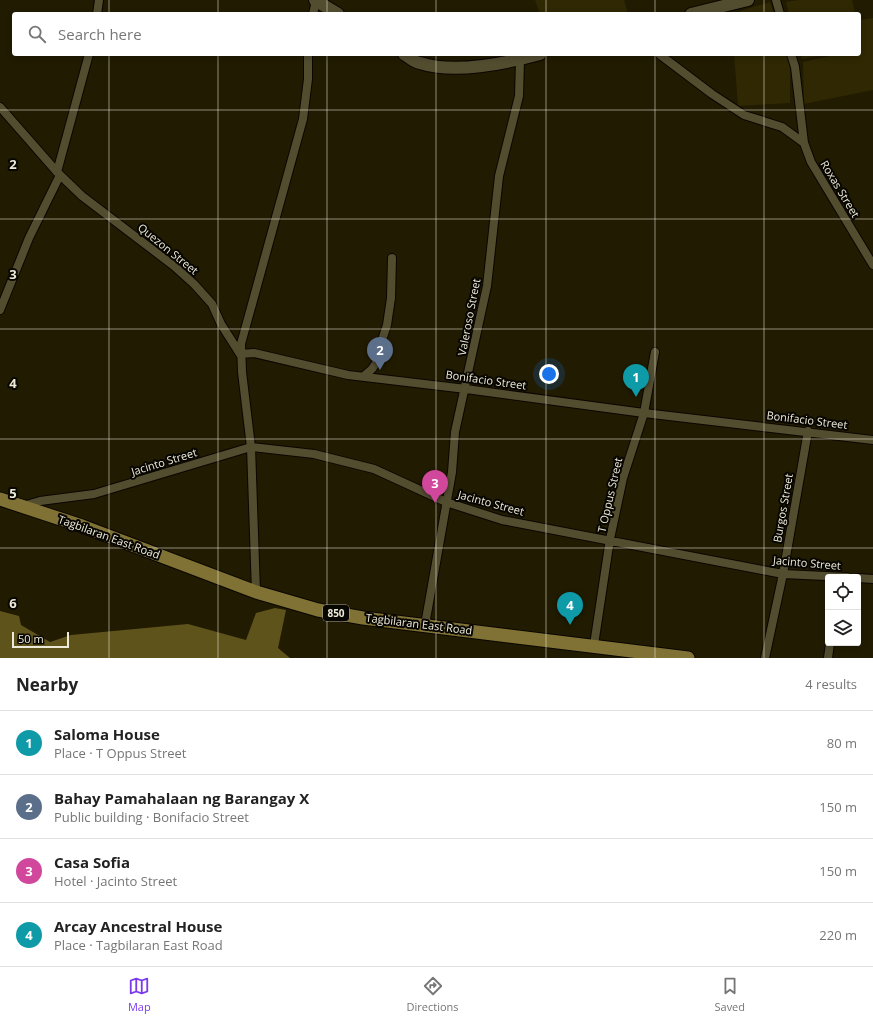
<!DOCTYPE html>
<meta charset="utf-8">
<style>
body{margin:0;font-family:"Open Sans",sans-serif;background:#f6f6f6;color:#222}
.controls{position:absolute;right:12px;bottom:12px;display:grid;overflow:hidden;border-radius:4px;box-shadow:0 2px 6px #0003}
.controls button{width:36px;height:36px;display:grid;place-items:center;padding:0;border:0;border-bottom:1px solid #e0e0e0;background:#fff;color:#222;font:20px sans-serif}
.scale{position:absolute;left:12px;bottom:10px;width:57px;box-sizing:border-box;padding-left:4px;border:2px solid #eeeada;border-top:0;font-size:11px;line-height:14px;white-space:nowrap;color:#eeeada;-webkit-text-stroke:3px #080601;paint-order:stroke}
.you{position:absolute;left:549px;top:374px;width:14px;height:14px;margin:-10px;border:3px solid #fff;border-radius:50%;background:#1a73e8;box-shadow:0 0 0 6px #1a73e833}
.badge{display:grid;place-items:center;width:26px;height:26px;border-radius:50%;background:#7c3aed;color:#fff;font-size:13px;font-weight:700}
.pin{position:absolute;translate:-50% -33px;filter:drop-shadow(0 1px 2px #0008)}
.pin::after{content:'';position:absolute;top:21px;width:14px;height:12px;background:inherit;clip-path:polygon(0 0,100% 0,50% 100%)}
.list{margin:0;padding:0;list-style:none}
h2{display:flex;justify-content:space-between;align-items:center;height:52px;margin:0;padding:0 16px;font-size:17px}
h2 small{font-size:13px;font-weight:400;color:#767676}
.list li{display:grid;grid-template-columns:26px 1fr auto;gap:12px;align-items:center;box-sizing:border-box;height:64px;padding:0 16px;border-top:1px solid #e0e0e0}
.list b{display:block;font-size:15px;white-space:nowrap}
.list p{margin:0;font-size:13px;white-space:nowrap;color:#767676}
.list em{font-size:13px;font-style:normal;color:#767676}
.icon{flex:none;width:22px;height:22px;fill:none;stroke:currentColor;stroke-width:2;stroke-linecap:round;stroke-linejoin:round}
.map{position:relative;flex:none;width:873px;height:658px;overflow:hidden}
.search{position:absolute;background:#fff;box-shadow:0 2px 6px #0003;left:12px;right:12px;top:12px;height:44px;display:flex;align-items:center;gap:10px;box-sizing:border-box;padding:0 14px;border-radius:4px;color:#767676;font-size:15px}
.sheet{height:308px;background:#fff}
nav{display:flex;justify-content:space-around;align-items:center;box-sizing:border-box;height:56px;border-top:1px solid #e0e0e0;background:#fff;font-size:11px;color:#767676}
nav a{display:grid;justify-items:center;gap:2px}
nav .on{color:#7c3aed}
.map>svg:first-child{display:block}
.green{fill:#302803}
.water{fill:#5f531c}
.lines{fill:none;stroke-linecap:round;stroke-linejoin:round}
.minor-casing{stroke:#0b0600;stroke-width:10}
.secondary-casing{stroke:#0b0600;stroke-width:14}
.primary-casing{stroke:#0b0600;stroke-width:15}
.minor{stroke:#534d30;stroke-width:8}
.secondary{stroke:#534d30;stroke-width:12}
.primary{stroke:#7f7234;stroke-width:13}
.grid{fill:none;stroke:#eeeada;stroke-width:1;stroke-opacity:0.55}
.labels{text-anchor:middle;stroke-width:4;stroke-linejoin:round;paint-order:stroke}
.shield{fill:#080601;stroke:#a9a699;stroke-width:1}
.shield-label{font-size:10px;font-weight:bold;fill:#eeeada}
.street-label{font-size:11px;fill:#eeeada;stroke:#080601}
.grid-label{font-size:13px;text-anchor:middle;font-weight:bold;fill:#eeeada;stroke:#080601;stroke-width:4;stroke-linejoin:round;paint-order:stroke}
</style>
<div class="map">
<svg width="873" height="658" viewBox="0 0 873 658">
<rect width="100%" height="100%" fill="#211b01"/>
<!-- green -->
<path class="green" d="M 535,0 L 624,0 L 628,14 L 540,14 Z
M 798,0 L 852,0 L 855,14 L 789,14 L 786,2 Z
M 770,2 L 774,14 L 731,14 Z
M 873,18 L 873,90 L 804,104 L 803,62 L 839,54 L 859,54 L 859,20 Z
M 734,54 L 787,54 L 790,62 L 790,103 L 738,106 Z
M 801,54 L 830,54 L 802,59 Z"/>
<!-- water -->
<path class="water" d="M 275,608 L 286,610 L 278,648 L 290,658 L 0,658 L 0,611 L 19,616 L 21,625 L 50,642 L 71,635 L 188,624 L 246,640 L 256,613 Z"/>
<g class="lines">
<!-- minor casing -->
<g class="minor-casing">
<path id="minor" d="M 776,0 L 780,14
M 97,14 L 99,0
M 313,14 L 316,1
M 659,54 L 712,94 L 744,115 L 782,127 L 804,143
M 791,54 L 795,67 L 804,143 L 811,162 L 873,265
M 0,107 L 57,172 L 82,196 L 174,266 L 194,284 L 212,304 L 221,324 L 240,354
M 57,172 L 89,54
M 0,310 L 29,238 L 60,175
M 240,354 L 254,353 L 348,375 L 466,389 L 644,413 L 873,440
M 364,376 L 372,369 L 378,360 L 381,343 L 387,325 L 391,298 L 392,258
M 23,506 L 40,501 L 94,494 L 251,447 L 314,454 L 374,469 L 446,502 L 502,520 L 783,574 L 847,577
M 858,578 L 873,579
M 256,592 L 251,447 L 242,372 L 241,344 L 303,119 L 308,79 L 308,54
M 425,625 L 452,472 L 455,432 L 487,286 L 499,176 L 519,96 L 520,60
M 594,645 L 610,539 L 623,478 L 644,413 L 655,352
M 765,658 L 783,574 L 808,431
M 828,658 L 830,643"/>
</g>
<!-- secondary casing -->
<g class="secondary-casing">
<path id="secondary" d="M 315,0 L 338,14
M 691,14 L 748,0
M 404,54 C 409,57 414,62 420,63 C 454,74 507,63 540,54"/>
</g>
<!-- primary casing -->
<g class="primary-casing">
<path id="primary" d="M 0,499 L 82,526 L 256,592 L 318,610 L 363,618 L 688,658"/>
</g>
<!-- minor -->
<use href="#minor" class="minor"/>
<!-- secondary -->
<use href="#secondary" class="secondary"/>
<!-- primary -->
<use href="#primary" class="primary"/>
</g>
<!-- grid -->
<path class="grid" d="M 109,0 L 109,14M 218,0 L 218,14M 327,0 L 327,14M 436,0 L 436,14M 546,0 L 546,14M 655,0 L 655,14M 764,0 L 764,14M 109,54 L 109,658M 218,54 L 218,658M 327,54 L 327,658M 436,54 L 436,658M 546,54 L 546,658M 655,54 L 655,658M 764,54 L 764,658M 0,110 L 873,110M 0,219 L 873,219M 0,329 L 873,329M 0,439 L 873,439M 0,548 L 873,548"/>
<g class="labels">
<!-- shield labels -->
<rect class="shield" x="323" y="605" width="26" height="16" rx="3"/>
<g class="shield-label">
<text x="336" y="617">850</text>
</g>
<!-- street labels -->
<g class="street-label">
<text transform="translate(840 189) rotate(59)" y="4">Roxas Street</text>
<text transform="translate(168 249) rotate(39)" y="4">Quezon Street</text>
<text transform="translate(469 317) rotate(-79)" y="4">Valeroso Street</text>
<text transform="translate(486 380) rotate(8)" y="4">Bonifacio Street</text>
<text transform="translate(807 420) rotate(7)" y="4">Bonifacio Street</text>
<text transform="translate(164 462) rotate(-17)" y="4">Jacinto Street</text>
<text transform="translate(610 495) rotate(-77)" y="4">T Oppus Street</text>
<text transform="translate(491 503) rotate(15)" y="4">Jacinto Street</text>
<text transform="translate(783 508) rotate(-80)" y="4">Burgos Street</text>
<text transform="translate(109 537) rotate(20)" y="4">Tagbilaran East Road</text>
<text transform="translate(807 563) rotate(5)" y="4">Jacinto Street</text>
<text transform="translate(419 624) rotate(7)" y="4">Tagbilaran East Road</text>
</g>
</g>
<g class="grid-label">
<text x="13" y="169">2</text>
<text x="13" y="279">3</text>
<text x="13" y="388">4</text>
<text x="13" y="498">5</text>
<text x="13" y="608">6</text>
</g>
</svg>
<div class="controls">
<button><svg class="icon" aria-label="locate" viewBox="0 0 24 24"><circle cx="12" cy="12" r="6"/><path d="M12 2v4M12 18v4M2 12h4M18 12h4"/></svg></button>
<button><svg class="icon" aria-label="layers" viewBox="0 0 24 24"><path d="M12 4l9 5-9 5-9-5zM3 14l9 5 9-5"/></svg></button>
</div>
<div class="scale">50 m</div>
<div class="you"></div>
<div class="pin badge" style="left:636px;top:397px;background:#0f9aa8">1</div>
<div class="pin badge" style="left:380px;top:370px;background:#5c6f8a">2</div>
<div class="pin badge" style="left:435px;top:503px;background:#d1479c">3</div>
<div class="pin badge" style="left:570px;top:625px;background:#0f9aa8">4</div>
<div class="search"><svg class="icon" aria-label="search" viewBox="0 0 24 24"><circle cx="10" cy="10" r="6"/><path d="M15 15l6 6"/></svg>Search here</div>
</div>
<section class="sheet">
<h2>Nearby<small>4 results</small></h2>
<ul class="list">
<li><span class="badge" style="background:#0f9aa8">1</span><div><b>Saloma House</b><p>Place · T Oppus Street</p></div><em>80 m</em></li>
<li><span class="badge" style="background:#5c6f8a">2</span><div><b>Bahay Pamahalaan ng Barangay X</b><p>Public building · Bonifacio Street</p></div><em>150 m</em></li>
<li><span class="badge" style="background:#d1479c">3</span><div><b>Casa Sofia</b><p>Hotel · Jacinto Street</p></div><em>150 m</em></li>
<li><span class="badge" style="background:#0f9aa8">4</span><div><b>Arcay Ancestral House</b><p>Place · Tagbilaran East Road</p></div><em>220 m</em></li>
</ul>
</section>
<nav>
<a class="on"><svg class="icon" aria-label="map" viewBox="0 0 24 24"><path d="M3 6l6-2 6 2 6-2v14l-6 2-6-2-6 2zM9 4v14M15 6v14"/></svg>Map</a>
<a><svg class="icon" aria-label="directions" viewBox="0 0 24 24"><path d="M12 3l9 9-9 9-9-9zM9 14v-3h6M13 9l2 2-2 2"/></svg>Directions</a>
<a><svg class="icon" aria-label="saved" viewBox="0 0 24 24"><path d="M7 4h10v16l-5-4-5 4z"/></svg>Saved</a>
</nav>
